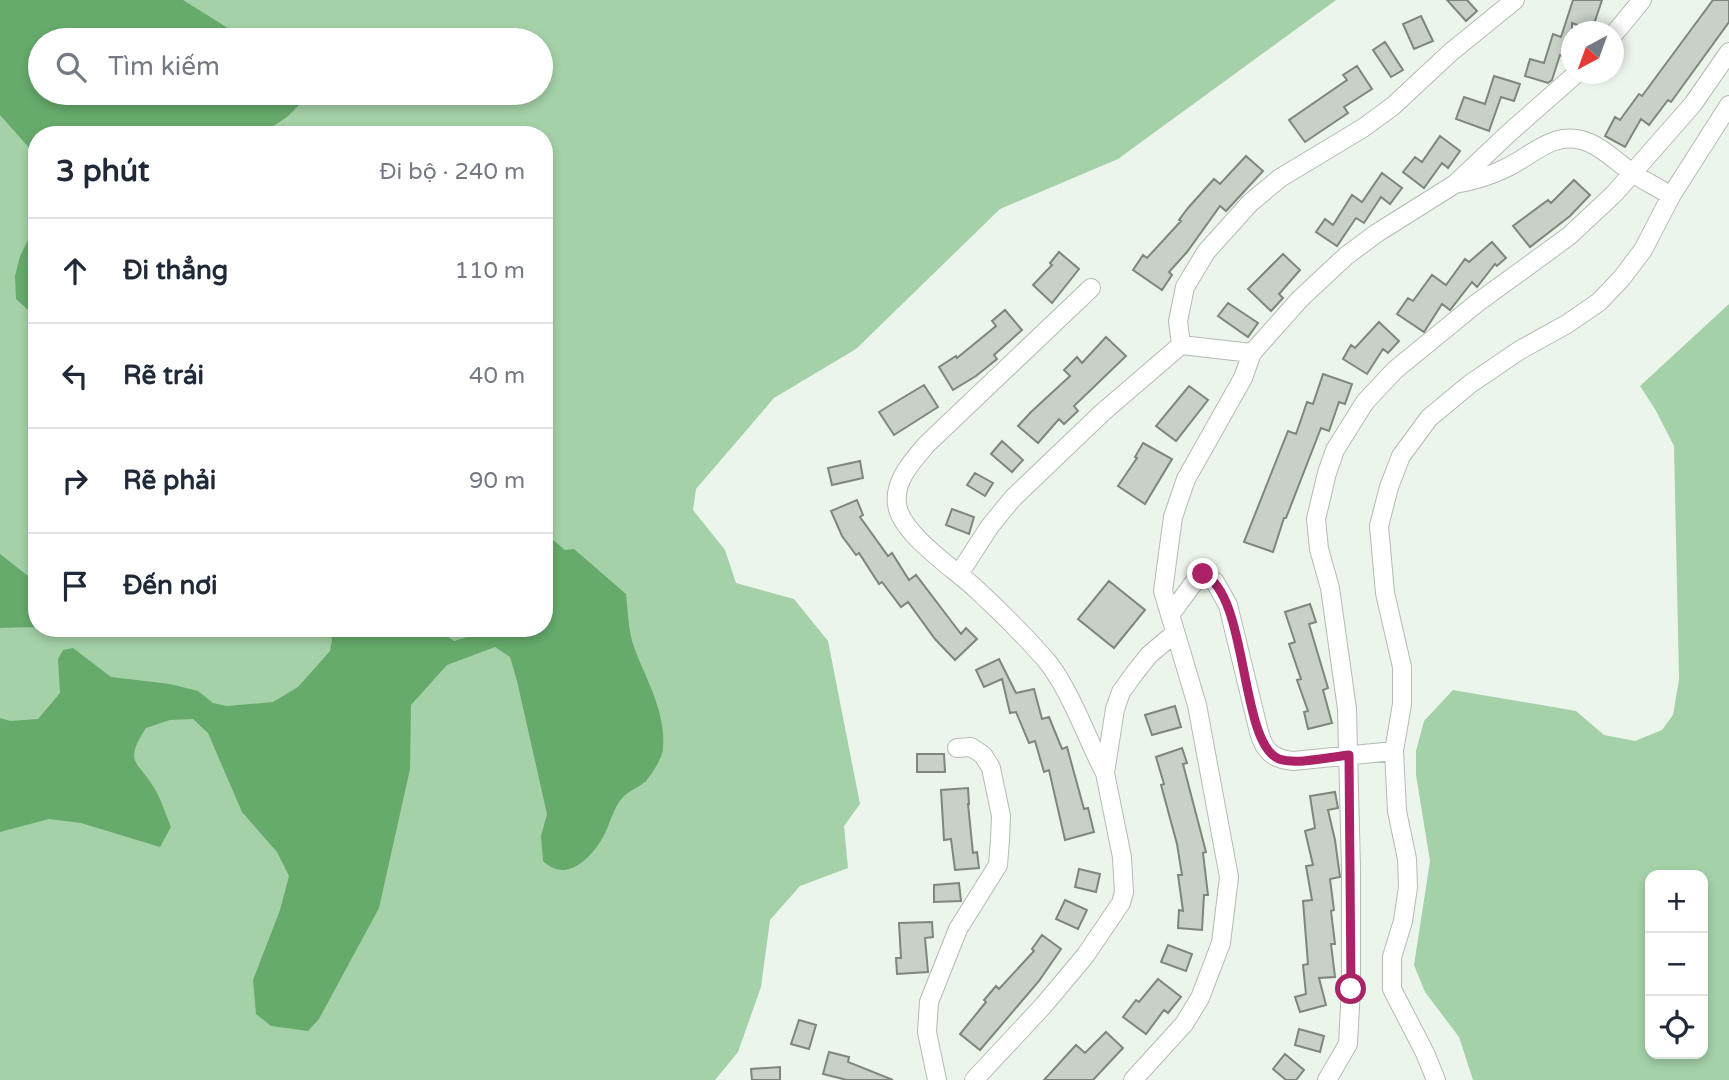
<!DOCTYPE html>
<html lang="vi">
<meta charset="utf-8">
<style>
body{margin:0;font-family:"Varela Round",sans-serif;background:#f2f2f3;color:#1f2937}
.controls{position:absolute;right:21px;bottom:21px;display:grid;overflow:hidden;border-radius:14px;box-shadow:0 4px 10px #0003}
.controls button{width:63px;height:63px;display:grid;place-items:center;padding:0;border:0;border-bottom:2px solid #e0e1e3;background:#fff;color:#1f2937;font:35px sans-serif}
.compass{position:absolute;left:1561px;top:21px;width:63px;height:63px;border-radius:50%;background:#fff;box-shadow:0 4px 10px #0003;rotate:221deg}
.stop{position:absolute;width:21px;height:21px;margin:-16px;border:5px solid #ab2266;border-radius:50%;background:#fff}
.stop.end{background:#ab2266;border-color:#fff;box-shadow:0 2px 7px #0008}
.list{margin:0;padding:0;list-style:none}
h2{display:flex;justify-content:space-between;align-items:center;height:91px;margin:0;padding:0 28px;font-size:30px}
h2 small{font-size:23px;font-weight:400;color:#747a83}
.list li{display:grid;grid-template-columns:46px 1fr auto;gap:21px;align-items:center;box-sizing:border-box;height:105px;padding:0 28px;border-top:2px solid #e0e1e3}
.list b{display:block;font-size:26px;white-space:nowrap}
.list em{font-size:23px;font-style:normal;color:#747a83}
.icon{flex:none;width:38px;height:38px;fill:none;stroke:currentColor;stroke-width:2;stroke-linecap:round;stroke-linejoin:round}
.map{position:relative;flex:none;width:1729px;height:1080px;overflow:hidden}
.search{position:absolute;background:#fff;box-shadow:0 4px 10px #0003;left:28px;top:28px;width:525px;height:77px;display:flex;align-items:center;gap:18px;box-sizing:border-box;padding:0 24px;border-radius:38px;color:#747a83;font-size:26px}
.panel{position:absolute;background:#fff;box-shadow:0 4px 10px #0003;left:28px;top:126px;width:525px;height:511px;border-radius:28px}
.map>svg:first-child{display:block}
.green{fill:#a4d1a7;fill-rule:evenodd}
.water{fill:#66ab6c}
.building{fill:#c8d0c8;stroke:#7e867e;stroke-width:2}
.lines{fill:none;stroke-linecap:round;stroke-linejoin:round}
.minor-casing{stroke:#b3bbb3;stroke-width:20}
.minor{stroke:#fff;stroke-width:18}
.route{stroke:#ab2266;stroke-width:9}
</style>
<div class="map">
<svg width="1729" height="1080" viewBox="0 0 1729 1080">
<rect width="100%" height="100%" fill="#ecf5ec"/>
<!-- green -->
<path class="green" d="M 0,0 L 1336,0 L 1118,159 L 1000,209 L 856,349 L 774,398 L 696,489 L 693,510 L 725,550 L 736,583 L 794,599 L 828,641 L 860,804 L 844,826 L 848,868 L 800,886 L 770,920 L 761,987 L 738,1052 L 715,1080 L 0,1080 ZM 40,40 L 541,40 L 541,93 L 40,93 ZM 37,135 L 544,135 L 544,628 L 37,628 Z
M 1729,304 L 1729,1080 L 1473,1080 L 1459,1037 L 1425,992 L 1414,965 L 1430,861 L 1416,775 L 1416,751 L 1424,721 L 1453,690 L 1576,711 L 1604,735 L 1635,741 L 1662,730 L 1673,715 L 1679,679 L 1674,446 L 1655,409 L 1640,386 ZM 1650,875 L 1703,875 L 1703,1054 L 1650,1054 Z"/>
<!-- water -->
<path class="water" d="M 0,0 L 183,0 L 247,40 L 40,40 L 40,93 L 298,93 L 299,105 L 287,117 L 260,135 L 37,135 L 37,180 L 32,151 L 0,115 Z
M 37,222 L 37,318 L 16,299 L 15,276 L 20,256 Z
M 544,532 L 565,550 L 574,549 L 626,594 C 628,610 628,631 634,647 C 646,680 666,711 663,748 C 663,757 652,774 646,781 C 640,787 630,790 624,796 C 612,808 610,826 602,839 C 589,860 566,883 543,861 L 541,836 L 547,814 L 517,681 L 510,657 L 495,647 L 447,665 L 411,705 L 410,769 L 379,908 L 319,1019 L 308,1031 L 271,1026 L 256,1014 L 253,980 L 280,910 L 289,876 L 277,852 L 242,812 L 208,733 L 193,719 L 170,720 L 146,728 C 122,765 139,760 156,791 C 162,802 166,815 171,827 L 160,847 L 81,823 L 49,819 L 0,832 L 0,718 L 10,721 L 38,719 L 60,693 L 58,659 L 63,650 L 73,648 L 111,677 L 170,684 L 198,691 L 213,703 L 227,706 L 273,702 L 298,687 L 330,651 L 332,640 L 329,628 L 441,628 L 444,634 L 454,641 L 478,634 L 484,628 L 544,628 Z
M 0,554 L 37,583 L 36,627 L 0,628 Z"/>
<!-- building -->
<path class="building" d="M 1447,0 L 1467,0 L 1477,11 L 1466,21 Z
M 1573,0 L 1602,0 L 1592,30 L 1572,23 L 1572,59 L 1560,55 L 1552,80 L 1548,83 L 1525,76 L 1530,59 L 1544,63 L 1553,34 L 1561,37 Z
M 1713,0 L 1729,0 L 1729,22 L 1671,102 L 1668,100 L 1649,125 L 1641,119 L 1625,147 L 1605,136 L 1615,117 L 1620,120 L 1639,94 L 1642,96 Z
M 1421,16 L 1433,41 L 1414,49 L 1403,24 Z
M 1385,42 L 1403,70 L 1391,77 L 1373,50 Z
M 1357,66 L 1372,89 L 1344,107 L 1348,113 L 1305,142 L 1289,120 L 1347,80 L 1343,75 Z
M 1494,76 L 1520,84 L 1514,101 L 1501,97 L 1489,131 L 1456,119 L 1464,97 L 1485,104 Z
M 1440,136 L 1460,151 L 1448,168 L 1442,163 L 1424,188 L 1403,172 L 1415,157 L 1422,162 Z
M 1246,156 L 1263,171 L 1226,211 L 1220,206 L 1187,252 L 1169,272 L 1172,275 L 1162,290 L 1133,270 L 1143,255 L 1147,258 L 1181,221 L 1179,220 L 1188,208 L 1214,179 L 1220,184 Z
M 1382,173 L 1402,188 L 1390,204 L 1381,197 L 1364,223 L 1356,218 L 1337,246 L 1316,232 L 1325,219 L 1333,225 L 1352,195 L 1362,202 Z
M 1574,180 L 1590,195 L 1570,216 L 1530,247 L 1513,226 L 1548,200 L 1551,203 Z
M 1492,242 L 1506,258 L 1497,266 L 1495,264 L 1477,287 L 1472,282 L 1450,310 L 1442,304 L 1424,332 L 1397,314 L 1408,298 L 1413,301 L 1432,275 L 1446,285 L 1465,259 L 1469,262 Z
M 1059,252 L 1079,269 L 1052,303 L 1033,285 L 1052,265 L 1050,263 Z
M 1283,254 L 1300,270 L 1279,294 L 1283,298 L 1271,311 L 1248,289 Z
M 1228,303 L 1258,323 L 1248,337 L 1218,316 Z
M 1005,310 L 1022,330 L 994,355 L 997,359 L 976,376 L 953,390 L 939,367 L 956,356 L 957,358 L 996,326 L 992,321 Z
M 1379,322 L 1399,341 L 1388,353 L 1383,349 L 1367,374 L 1343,359 L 1351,345 L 1355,348 Z
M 1106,337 L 1126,356 L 1074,406 L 1078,411 L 1064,424 L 1059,419 L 1038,443 L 1018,426 L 1031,412 L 1070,376 L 1064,370 L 1077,357 L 1082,363 Z
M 1323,374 L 1352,384 L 1345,404 L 1339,402 L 1329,431 L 1321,428 L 1286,518 L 1284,518 L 1273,552 L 1244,542 L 1288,431 L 1296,434 L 1307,402 L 1313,404 Z
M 924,385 L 938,407 L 894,435 L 879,412 Z
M 1189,386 L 1208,400 L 1176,441 L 1156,426 Z
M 1002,441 L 1023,460 L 1012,472 L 991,454 Z
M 1143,443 L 1172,459 L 1145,504 L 1118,486 L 1137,458 L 1135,457 Z
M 860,461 L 863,478 L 832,485 L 828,468 Z
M 975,473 L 993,483 L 985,496 L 967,485 Z
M 857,500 L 863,515 L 860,517 L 888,556 L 892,553 L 909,580 L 916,575 L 961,634 L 966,628 L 977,639 L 955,660 L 935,639 L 908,602 L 901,607 L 882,582 L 879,584 L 859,553 L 856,555 L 842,536 L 831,511 Z
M 952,509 L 974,517 L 969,534 L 946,525 Z
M 1109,581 L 1145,610 L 1114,648 L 1078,619 Z
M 1310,604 L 1316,622 L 1309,624 L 1328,688 L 1323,690 L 1332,723 L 1308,729 L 1304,712 L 1308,711 L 1297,680 L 1301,679 L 1289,644 L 1295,642 L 1285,612 Z
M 999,659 L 1016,693 L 1034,689 L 1042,719 L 1049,717 L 1062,749 L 1067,747 L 1084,809 L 1088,808 L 1094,832 L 1065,840 L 1049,770 L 1044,772 L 1035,741 L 1029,743 L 1016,712 L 1010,713 L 1002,679 L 984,687 L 976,670 Z
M 1175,706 L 1181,727 L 1152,735 L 1145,715 Z
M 1182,748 L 1187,763 L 1183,764 L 1206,852 L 1203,853 L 1208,895 L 1204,895 L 1202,930 L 1178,928 L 1179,910 L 1183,911 L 1178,875 L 1182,875 L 1177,844 L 1161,785 L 1164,784 L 1156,757 Z
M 917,754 L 944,754 L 945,772 L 917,772 Z
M 968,788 L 969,804 L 968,804 L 973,853 L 977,852 L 979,868 L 955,870 L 951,839 L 944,840 L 941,790 Z
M 1335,792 L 1338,808 L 1328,810 L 1335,840 L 1340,877 L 1330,879 L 1334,910 L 1331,911 L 1335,944 L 1331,944 L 1335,977 L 1319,978 L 1326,1005 L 1300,1012 L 1295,997 L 1306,994 L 1303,965 L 1308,964 L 1303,901 L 1312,900 L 1306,866 L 1313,865 L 1305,831 L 1315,828 L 1310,796 Z
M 1079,869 L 1100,874 L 1096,892 L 1075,887 Z
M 959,883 L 961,901 L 934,902 L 934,885 Z
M 1065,900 L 1087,910 L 1078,929 L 1056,919 Z
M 932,922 L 933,937 L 925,938 L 928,972 L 897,974 L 896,958 L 901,958 L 899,923 Z
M 1042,935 L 1061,949 L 1039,981 L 980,1050 L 960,1034 L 986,1002 L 984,1000 L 996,986 L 999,989 L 1034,951 L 1032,949 Z
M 1168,945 L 1192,954 L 1186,971 L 1161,962 Z
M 1158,979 L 1181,997 L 1168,1013 L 1164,1010 L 1146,1034 L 1123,1017 L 1136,1000 L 1139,1002 Z
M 799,1020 L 816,1025 L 809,1049 L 791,1044 Z
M 1299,1029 L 1324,1036 L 1320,1052 L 1295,1045 Z
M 1106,1032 L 1123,1048 L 1093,1080 L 1044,1080 L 1076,1045 L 1085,1053 Z
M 829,1052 L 849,1057 L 848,1062 L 893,1080 L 847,1080 L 823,1074 Z
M 1285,1054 L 1304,1070 L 1296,1080 L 1286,1080 L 1273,1069 Z
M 780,1067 L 780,1080 L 752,1080 L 751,1069 Z"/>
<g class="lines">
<!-- minor casing -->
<g class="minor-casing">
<path id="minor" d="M 1614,34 L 1642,0
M 1455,184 C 1472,181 1490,176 1506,168 C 1535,154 1555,128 1590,143 C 1606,150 1619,164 1634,174 C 1646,182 1659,188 1671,196
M 1091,288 L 927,444 C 912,461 891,484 898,509 C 906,537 953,568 975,588 C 999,610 1024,635 1046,660 C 1070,689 1087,739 1105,773
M 1252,353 L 1181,345 L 1178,321 L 1185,287 L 1206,252 L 1250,203 L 1280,178 L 1363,128 L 1393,106 L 1451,52 L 1515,0
M 959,574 L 990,526 L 1013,498 L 1103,412 L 1181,345
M 1170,615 L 1198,577 L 1203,574 L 1215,582 L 1228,605 L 1259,732 C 1264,751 1273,759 1293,761 L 1394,751
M 937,1080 L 927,1032 L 929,1002 L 958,929 L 998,865 L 1000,840 L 1001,816 L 991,768 L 983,755 L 971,747 L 957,748
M 974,1080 L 1043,1006 L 1085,956 L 1121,903 L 1124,892 L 1122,857 L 1105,773 L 1115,709 L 1121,692 L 1134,674 L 1149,655 L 1175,633
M 1133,1080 L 1184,1024 L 1200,998 L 1221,943 L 1229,877 L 1197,705 L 1163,591 L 1173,517 L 1186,479 L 1243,378 L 1252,353 L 1300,299 L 1346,256 L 1377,233 L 1455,184 L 1509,133 L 1576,74
M 1327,1080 L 1348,1044 L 1351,989 L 1351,869 L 1347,709 L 1330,588 L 1319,549 L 1316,519 L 1327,473 L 1335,450 L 1365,402 L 1395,370 L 1477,303 L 1569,236 L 1614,194 L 1693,104 L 1729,52
M 1436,1080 L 1425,1053 L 1392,989 L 1392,957 L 1403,921 L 1408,887 L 1407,859 L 1397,811 L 1394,751 L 1402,704 L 1402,667 L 1385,593 L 1379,526 L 1389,487 L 1401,456 L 1429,418 L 1470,384 L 1520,350 L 1567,324 L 1599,302 L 1621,279 L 1643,250 L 1671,196 L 1729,105"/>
</g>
<!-- minor -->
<use href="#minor" class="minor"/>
</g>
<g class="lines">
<!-- route -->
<path class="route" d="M 1203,574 C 1249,594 1239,743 1279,759 C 1296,765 1330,757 1349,755 L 1351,989"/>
</g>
</svg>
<div class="controls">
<button>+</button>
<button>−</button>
<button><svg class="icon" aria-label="locate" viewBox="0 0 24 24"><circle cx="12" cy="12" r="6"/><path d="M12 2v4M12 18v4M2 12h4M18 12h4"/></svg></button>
</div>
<svg class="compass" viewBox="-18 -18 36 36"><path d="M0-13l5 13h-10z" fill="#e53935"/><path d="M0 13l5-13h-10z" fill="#747a83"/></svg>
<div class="stop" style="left:1351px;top:989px"></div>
<div class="stop end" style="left:1203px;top:574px"></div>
<div class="search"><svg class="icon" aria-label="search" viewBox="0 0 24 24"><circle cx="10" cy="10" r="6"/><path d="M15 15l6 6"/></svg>Tìm kiếm</div>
<section class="panel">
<h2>3 phút<small>Đi bộ · 240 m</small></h2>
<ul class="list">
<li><svg class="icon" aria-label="ahead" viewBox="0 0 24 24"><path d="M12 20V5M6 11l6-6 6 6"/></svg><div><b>Đi thẳng</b></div><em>110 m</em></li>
<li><svg class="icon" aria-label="left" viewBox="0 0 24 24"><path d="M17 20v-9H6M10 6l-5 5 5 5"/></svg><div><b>Rẽ trái</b></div><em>40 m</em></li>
<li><svg class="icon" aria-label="right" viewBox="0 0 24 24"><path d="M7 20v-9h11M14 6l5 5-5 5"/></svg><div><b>Rẽ phải</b></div><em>90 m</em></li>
<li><svg class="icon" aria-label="arrive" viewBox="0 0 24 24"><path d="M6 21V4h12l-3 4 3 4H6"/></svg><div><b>Đến nơi</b></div></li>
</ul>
</section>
</div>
